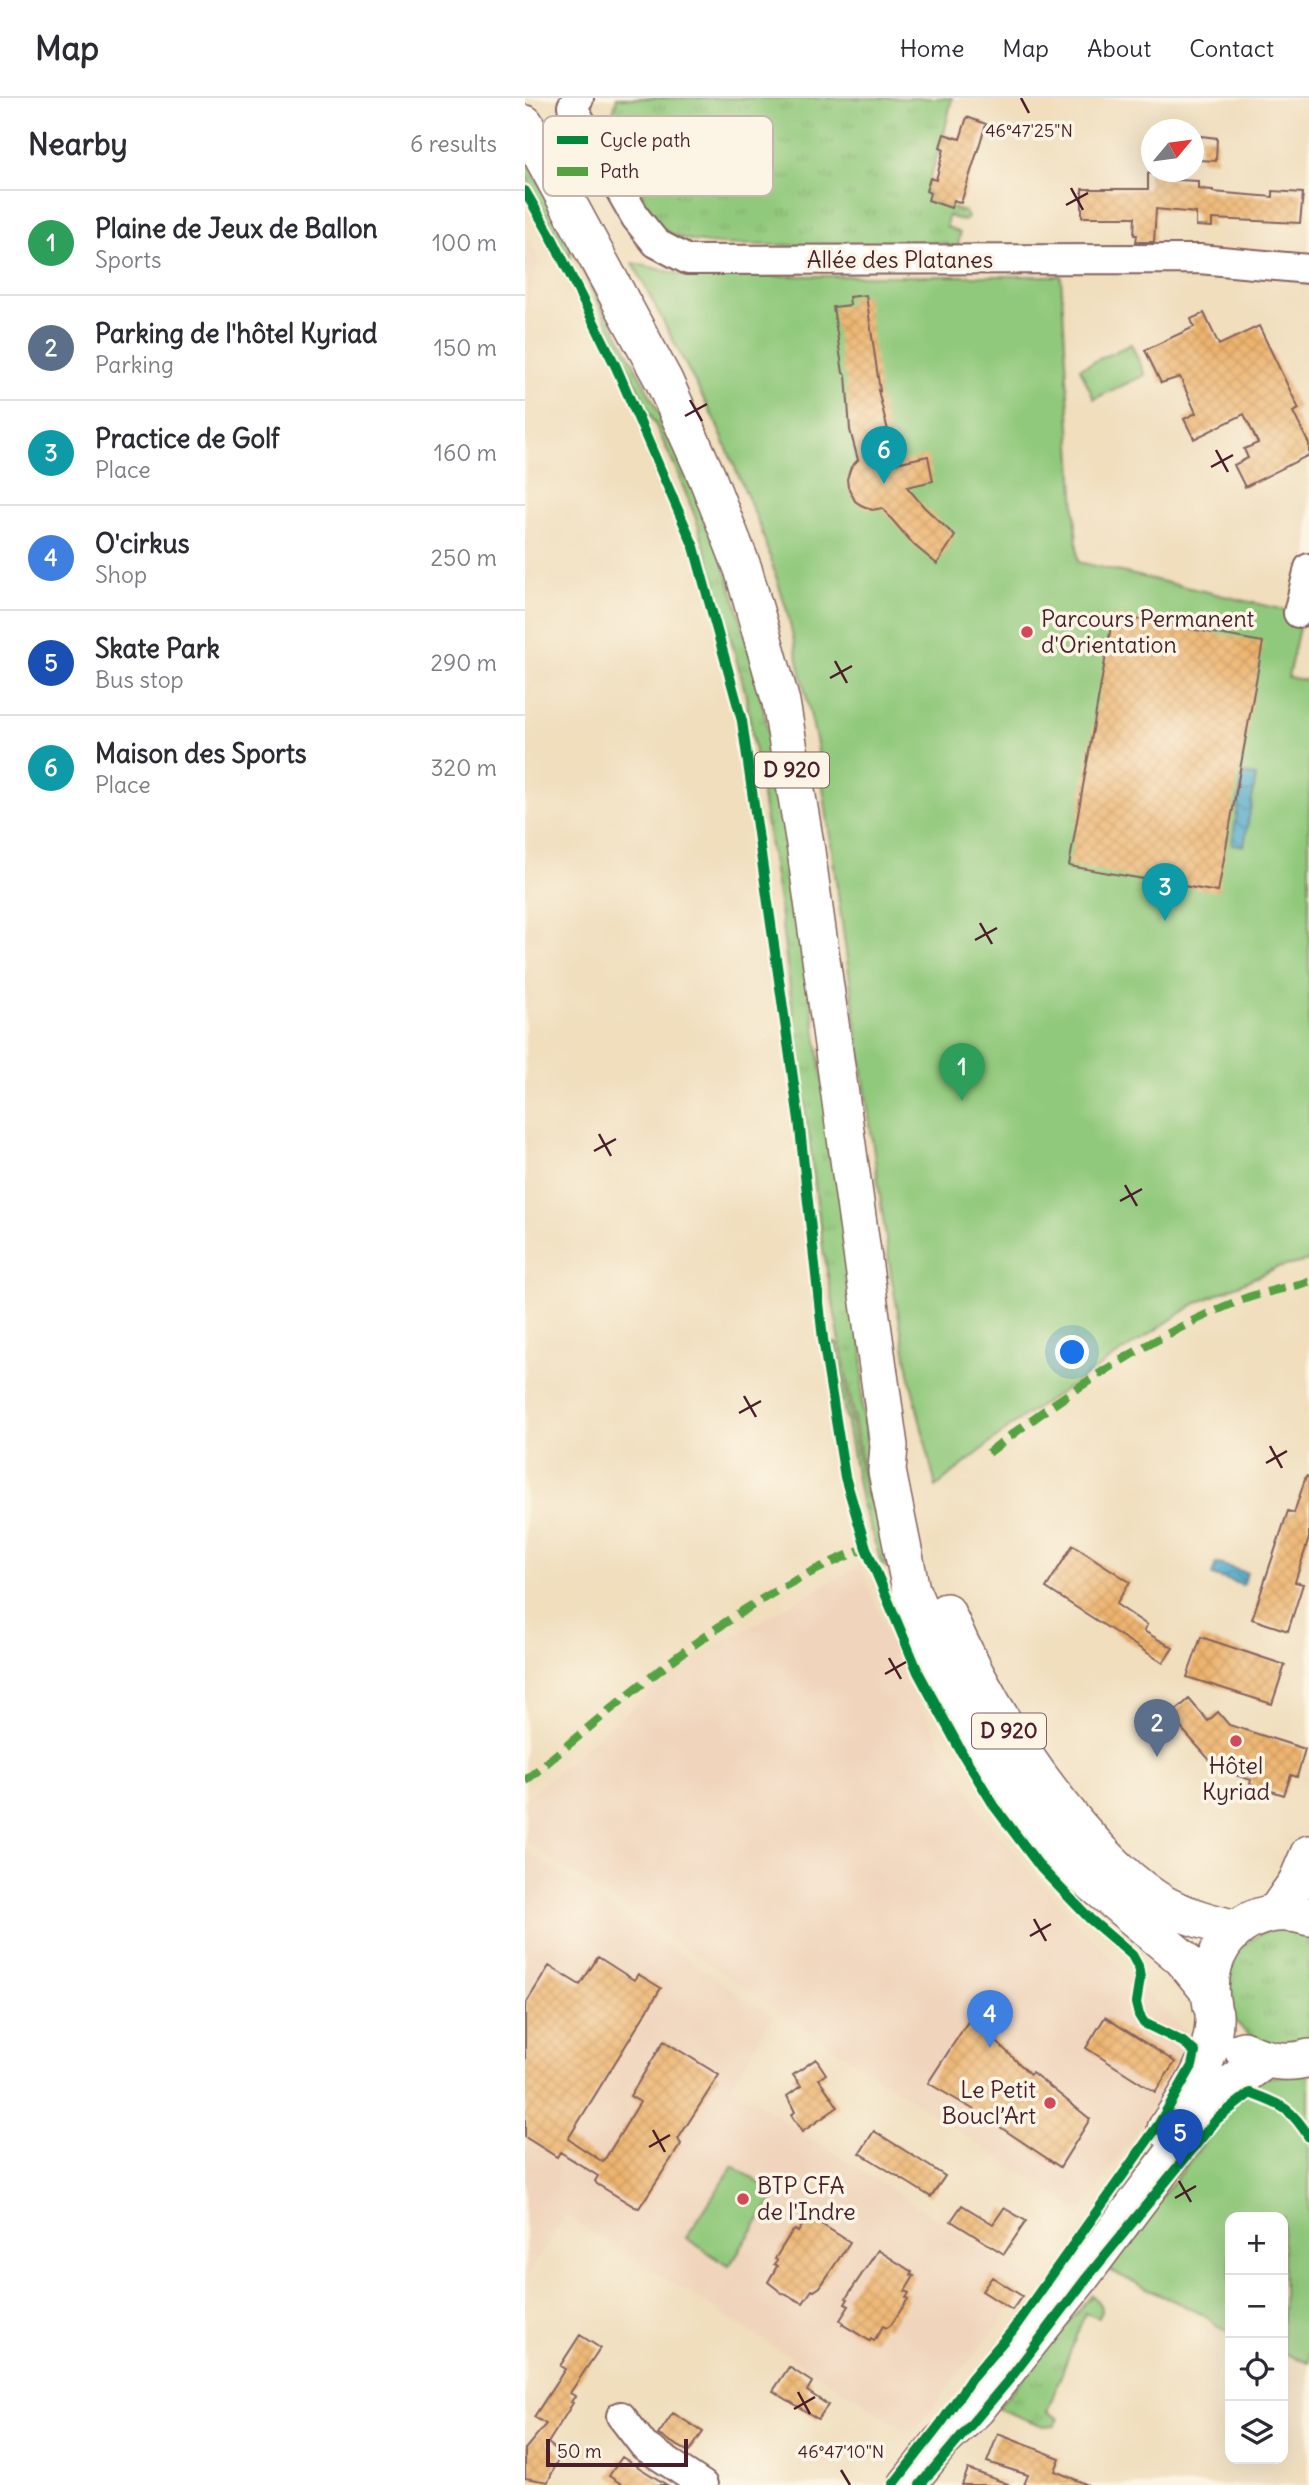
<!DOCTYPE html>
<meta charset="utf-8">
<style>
body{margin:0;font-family:Delius,sans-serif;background:#f2f2f3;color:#2b2b33}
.controls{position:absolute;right:21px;bottom:21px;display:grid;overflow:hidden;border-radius:14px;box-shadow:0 7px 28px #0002}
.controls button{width:63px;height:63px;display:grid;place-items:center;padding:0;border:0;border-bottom:2px solid #e1e1e2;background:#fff;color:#2b2b33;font:35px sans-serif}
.compass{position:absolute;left:616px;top:21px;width:63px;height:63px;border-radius:50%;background:#fff;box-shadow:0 7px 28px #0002;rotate:61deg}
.scale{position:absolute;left:21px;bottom:18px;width:142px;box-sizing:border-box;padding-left:7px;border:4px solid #4a1f2b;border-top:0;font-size:19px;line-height:24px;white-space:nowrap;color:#4a1f2b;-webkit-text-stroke:5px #fcf5e5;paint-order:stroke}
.you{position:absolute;left:548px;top:1255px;width:24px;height:24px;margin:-18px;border:5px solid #fff;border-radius:50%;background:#1a73e8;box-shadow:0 0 0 10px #1a73e833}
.badge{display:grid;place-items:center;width:46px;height:46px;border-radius:50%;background:#1a73e8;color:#fff;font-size:23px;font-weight:700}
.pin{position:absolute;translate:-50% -58px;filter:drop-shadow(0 2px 4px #0008)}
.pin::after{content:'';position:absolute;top:37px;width:24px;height:21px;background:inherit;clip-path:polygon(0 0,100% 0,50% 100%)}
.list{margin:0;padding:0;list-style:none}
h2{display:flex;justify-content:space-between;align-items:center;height:91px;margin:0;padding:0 28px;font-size:30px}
h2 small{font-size:23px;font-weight:400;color:#7c7c81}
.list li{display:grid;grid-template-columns:46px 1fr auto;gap:21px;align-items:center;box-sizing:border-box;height:105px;padding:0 28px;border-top:2px solid #e1e1e2}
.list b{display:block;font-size:26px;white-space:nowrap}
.list p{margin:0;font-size:23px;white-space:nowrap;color:#7c7c81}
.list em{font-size:23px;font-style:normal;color:#7c7c81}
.icon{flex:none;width:38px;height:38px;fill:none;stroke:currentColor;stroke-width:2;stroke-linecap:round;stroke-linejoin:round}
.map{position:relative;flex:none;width:784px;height:2387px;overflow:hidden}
header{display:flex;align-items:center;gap:42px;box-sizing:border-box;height:98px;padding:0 35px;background:#fff;border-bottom:2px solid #e1e1e2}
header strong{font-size:33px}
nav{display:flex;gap:38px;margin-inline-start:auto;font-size:24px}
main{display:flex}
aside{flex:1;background:#fff}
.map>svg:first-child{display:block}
.built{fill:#f0d5bc}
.grass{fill:url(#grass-tufts);stroke:#6e7453;stroke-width:2}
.park{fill:#91c97b;stroke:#6e7453;stroke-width:2}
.water{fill:url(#water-waves);stroke:#4a647a;stroke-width:2}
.building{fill:url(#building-cross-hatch)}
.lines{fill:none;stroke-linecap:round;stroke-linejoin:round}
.minor-casing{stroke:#84625e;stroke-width:32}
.major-casing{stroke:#84625e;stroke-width:40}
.minor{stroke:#fff;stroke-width:28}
.major{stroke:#fff;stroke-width:37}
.quiet{stroke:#56a243;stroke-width:9;stroke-dasharray:18 9;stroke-linecap:butt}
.cycleway-casing{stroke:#fcf5e5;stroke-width:15}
.cycleway{stroke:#00873e;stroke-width:10}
.ticks{fill:none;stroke:#4a1f2b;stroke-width:2.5}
.poi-dot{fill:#d1495b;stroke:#fcf5e5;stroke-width:2.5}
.labels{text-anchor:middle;stroke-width:7;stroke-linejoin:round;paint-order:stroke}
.shield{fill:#fcf5e5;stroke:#7f5f63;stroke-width:2}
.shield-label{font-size:21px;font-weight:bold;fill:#4a1f2b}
.street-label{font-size:23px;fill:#4a1f2b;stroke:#fcf5e5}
.poi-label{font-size:23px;fill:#4a1f2b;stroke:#fcf5e5;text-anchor:start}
.key{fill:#fcf5e5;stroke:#c7b5ad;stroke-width:2}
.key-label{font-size:19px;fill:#4a1f2b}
.ticks-label{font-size:18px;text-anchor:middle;fill:#4a1f2b;stroke:#fcf5e5;stroke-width:7;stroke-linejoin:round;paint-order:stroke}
</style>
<header>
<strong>Map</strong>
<nav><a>Home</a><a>Map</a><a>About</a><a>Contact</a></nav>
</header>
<main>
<aside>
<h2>Nearby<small>6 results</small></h2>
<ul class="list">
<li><span class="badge" style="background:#2e9e5b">1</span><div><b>Plaine de Jeux de Ballon</b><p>Sports</p></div><em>100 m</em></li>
<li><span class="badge" style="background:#5c6f8a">2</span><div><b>Parking de l'hôtel Kyriad</b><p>Parking</p></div><em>150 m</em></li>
<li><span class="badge" style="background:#0f9aa8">3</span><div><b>Practice de Golf</b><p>Place</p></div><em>160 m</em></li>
<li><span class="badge" style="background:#3f7fe0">4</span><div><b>O'cirkus</b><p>Shop</p></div><em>250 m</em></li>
<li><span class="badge" style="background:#1a4fb4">5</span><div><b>Skate Park</b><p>Bus stop</p></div><em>290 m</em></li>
<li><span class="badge" style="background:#0f9aa8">6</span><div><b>Maison des Sports</b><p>Place</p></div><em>320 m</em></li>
</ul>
</aside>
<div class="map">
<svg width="784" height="2387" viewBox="0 0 784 2387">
<defs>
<pattern id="grass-tufts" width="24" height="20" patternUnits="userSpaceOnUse" patternTransform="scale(1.75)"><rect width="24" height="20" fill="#91c97b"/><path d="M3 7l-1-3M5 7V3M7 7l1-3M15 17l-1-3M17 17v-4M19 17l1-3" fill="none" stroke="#7fac6a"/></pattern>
<pattern id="water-waves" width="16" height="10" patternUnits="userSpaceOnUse" patternTransform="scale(1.75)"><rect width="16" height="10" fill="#4ba8c9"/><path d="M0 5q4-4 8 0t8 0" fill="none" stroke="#4088a3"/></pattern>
<pattern id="building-cross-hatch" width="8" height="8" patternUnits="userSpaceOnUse" patternTransform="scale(1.75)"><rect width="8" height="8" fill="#edb46e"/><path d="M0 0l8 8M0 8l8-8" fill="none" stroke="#cd9a5f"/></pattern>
</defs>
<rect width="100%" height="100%" fill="#fcf5e5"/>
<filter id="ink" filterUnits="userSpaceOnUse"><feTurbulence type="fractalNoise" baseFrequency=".0143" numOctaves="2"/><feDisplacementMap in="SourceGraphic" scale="14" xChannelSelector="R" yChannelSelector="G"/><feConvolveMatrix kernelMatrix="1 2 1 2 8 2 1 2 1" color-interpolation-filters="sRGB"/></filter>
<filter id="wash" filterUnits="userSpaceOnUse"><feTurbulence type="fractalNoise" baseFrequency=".00686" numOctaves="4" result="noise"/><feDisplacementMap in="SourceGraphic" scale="28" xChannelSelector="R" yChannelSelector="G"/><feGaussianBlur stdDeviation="1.57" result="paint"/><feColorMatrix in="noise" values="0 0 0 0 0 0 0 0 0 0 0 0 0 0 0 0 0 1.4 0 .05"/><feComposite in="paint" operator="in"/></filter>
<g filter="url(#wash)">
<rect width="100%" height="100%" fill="#f0debd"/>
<!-- built -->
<path class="built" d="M 0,134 L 14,159 L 0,221 Z
M 335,1467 L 386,1592 L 462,1724 L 556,1829 L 671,1944 L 556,2115 L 0,1743 L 0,1701 L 156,1568 Z
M 0,1752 L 248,1919 L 206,1988 L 508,2183 L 387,2336 L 40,2117 L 3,2178 L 0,2176 Z"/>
<!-- grass -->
<path class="grass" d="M 92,0 L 427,0 L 419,36 L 401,93 L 405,95 L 403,102 L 440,114 L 443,120 L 439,123 L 423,118 L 421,128 L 435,135 L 433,149 L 422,149 L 422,145 L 411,145 L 410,149 C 356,150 302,149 248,147 C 211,146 172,150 138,132 L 83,43 L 84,29 Z
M 0,58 L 46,148 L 45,161 L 0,77 Z
M 49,153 C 109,265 172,376 209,498 C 245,612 260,730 278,848 C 298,983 318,1118 338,1253 L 337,1310 L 355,1431 L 364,1446 L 363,1470 L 357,1466 L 336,1403 L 307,1245 L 312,1245 L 341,1399 L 344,1402 L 298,1151 L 254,804 L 220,593 L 196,504 L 171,421 L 150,369 Z
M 747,1830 L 784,1834 L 784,1945 L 750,1949 L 721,1935 L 710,1922 L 703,1907 L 702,1874 L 719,1846 Z
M 567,2197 C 574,2205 579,2209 574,2220 L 560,2215 L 522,2314 L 534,2320 L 530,2327 L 518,2328 L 472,2310 Z"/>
<!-- park -->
<path class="park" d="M 108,165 L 162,178 L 536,178 L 553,464 L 777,516 L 763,579 L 784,583 L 784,1163 L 751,1170 L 670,1206 L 491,1324 L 411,1389 L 386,1285 L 366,1177 L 292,646 L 262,513 L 235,428 L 191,325 Z
M 606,246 L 620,277 L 569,301 L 555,270 Z
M 784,1975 L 784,2265 L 758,2255 L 758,2119 L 705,2119 L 705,2234 L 693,2229 L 679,2217 L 581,2171 L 708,2007 L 738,1980 Z
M 208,2068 L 251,2096 L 204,2168 L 161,2140 Z"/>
<!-- water -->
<path class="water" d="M 718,676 L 731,678 L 719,748 L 707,746 Z
M 691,1465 L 722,1475 L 718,1487 L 687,1477 Z"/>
<g id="blocks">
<!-- building -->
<path class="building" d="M 442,19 L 461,26 L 436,105 L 429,102 L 426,110 L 403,102 L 405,95 L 401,93 L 405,80 L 411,82 L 419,51 L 415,49 L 419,36 L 435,41 Z
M 676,38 L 692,40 L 691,63 L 675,62 Z
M 623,75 L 638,76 L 638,80 L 652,82 L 673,83 L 673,91 L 688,92 L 688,94 L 748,99 L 748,93 L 778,95 L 775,125 L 687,121 L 687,129 L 671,128 L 671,115 L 631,111 L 629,144 L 611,144 L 612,137 L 609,137 L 610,119 L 557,119 L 557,91 L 623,91 Z
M 341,197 L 355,293 L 353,292 L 371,365 L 403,358 L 408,383 L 382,389 L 399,409 L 430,438 L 412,466 L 389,447 L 357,410 L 347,412 L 336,407 L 330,403 L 323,389 L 322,381 L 326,369 L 333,362 L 325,332 L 321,277 L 318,275 L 308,209 L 325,207 L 324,199 Z
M 679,215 L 694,247 L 734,228 L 774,311 L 768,314 L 784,346 L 784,357 L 720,389 L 709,367 L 723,360 L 719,351 L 733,345 L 719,316 L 669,341 L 659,321 L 671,315 L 655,279 L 636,285 L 620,252 L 669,229 L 666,221 Z
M 588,517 L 738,544 L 693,794 L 544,768 Z
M 781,1378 L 784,1379 L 784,1440 L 770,1484 L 778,1486 L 763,1533 L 727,1521 L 763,1413 L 769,1415 Z
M 548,1447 L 605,1484 L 591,1506 L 622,1527 L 619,1533 L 648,1550 L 638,1565 L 521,1490 Z
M 676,1539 L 760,1567 L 747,1606 L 662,1579 Z
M 664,1601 L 683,1623 L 693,1614 L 704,1627 L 780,1651 L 772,1679 L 766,1677 L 759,1697 L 725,1686 L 726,1682 L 711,1677 L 714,1667 L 691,1669 L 648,1621 L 651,1618 L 648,1615 Z
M 73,1859 L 109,1882 L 113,1876 L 136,1890 L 43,2041 L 78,2064 L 115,2004 L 105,1998 L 139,1943 L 194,1977 L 153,2041 L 156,2046 L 114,2110 L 110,2109 L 72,2086 L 70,2083 L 73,2078 L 35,2054 L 32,2059 L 0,2039 L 0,1907 L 24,1868 L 55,1887 Z
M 446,1919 L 505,1976 L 507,1974 L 565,2021 L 535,2069 L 451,2013 L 403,1985 Z
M 580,1919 L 650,1964 L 630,1994 L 561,1950 Z
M 291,1961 L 301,1976 L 294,1981 L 313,2009 L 277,2034 L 266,2017 L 270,2014 L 262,1998 L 276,1988 L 268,1977 Z
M 349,2033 L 420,2078 L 406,2099 L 335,2055 Z
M 437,2107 L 468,2126 L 479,2110 L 501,2123 L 479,2156 L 426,2123 Z
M 282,2120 L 288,2121 L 325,2144 L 295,2189 L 289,2193 L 287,2192 L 278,2205 L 257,2195 L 243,2184 L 252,2168 L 249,2166 L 252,2162 L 250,2161 L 256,2151 L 266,2135 L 270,2132 L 273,2134 Z
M 353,2152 L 387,2174 L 386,2177 L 389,2178 L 380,2193 L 384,2195 L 381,2200 L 383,2201 L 366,2227 L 362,2230 L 358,2228 L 349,2243 L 346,2241 L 345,2243 L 317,2226 L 318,2224 L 315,2222 L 324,2208 L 320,2206 L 323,2201 L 321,2200 Z
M 467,2179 L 497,2198 L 487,2212 L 457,2193 Z
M 55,2237 L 75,2250 L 45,2295 L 50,2298 L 46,2304 L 48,2305 L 23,2345 L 36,2355 L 23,2384 L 0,2380 L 0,2351 L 21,2326 L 9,2319 L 40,2271 L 35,2268 Z
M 264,2269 L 287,2284 L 282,2293 L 303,2307 L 293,2321 L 248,2293 Z
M 148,2315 L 178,2334 L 164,2354 L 133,2337 Z
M 473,2336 L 535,2360 L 530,2373 L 563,2387 L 499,2387 L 503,2377 L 462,2364 Z
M 97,2359 L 142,2387 L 98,2387 L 84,2378 Z
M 443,2371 L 483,2386 L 482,2387 L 437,2387 Z"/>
</g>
</g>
<g filter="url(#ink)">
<use href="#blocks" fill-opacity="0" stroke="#84625e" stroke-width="2"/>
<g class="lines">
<!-- minor casing -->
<g class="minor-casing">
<path id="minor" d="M 54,0 L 47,8 L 111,120 L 131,145 L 163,162 L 674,161 L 784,171
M 773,515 L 784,470
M 96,2318 L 119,2348 L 178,2387"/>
</g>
<!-- major casing -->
<g class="major-casing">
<path id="major" d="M 0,26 L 139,283 L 182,379 L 218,471 L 256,604 L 280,746 L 364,1348 L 362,1373 L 386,1492 L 425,1584 L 455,1640 L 510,1723 L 545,1766 L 657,1860 L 684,1893
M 421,1514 C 454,1591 499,1664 553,1728 C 579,1758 606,1787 640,1807 C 663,1819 687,1825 711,1831
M 751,1814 L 772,1784 L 784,1756
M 687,1908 C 675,1848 725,1800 784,1819
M 718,1952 C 740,1962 760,1967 784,1960
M 641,2031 C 663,1996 691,1959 689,1916
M 382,2387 L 416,2344 L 451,2311 L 555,2180 L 685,2007 L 709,1984 L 740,1962"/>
</g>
<!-- minor -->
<use href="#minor" class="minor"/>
<!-- major -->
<use href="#major" class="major"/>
<!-- quiet -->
<path class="quiet" d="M 463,1355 C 537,1297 629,1236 716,1202 C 738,1194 762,1190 784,1184
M 0,1683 C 105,1595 212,1499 341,1450"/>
<!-- cycleway casing -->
<g class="cycleway-casing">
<path id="cycleway" d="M 0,93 L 26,138 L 91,269 L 169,449 L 217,623 L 274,1022 L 298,1241 L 320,1379 L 341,1450 L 393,1574 L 437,1655 L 470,1709 L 516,1770 L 565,1821 L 607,1857 L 613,1868 L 615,1880 L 611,1905 L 614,1917 L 619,1925 L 658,1944 L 670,1954 L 667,1968 L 634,2026 L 487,2233 L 446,2281 L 417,2324 L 368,2387
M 395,2387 L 487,2278 L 560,2182 L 692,2021 L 725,1995 C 757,2007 765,2009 784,2039"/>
</g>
<!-- cycleway -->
<use href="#cycleway" class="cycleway"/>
</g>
</g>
<!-- ticks -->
<path class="ticks" d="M 496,0 L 504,15M 546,90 L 558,112M 541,107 L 563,95M 165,302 L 177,323M 160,318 L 182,306M 691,352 L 703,374M 686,369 L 708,357M 310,563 L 322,585M 305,580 L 327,568M 455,825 L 467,846M 450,842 L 472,830M 74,1036 L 86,1058M 69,1053 L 91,1041M 600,1087 L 612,1108M 595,1103 L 617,1091M 219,1298 L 231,1319M 214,1315 L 236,1303M 745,1348 L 757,1370M 741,1365 L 762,1353M 364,1560 L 376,1581M 360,1576 L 381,1564M 509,1821 L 521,1843M 505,1838 L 526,1826M 128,2032 L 140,2054M 124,2049 L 145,2037M 654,2083 L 666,2104M 650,2100 L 671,2088M 273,2294 L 285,2316M 269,2311 L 290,2299M 316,2372 L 325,2387"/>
<!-- markers -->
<g class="poi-dot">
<circle cx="502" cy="534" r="7"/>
<circle cx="711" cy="1643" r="7"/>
<circle cx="525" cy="2005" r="7"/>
<circle cx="218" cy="2101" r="7"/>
</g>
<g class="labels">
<!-- shield labels -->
<g class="shield">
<rect x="230" y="654.5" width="74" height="35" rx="5"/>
<rect x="447" y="1615.5" width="74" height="35" rx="5"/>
</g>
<g class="shield-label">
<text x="267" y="679">D 920</text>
<text x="484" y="1640">D 920</text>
</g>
<!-- street labels -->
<g class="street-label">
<text x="375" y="170">Allée des Platanes</text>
</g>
<!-- poi labels -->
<g class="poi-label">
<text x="516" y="529">Parcours Permanent<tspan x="516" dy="26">d'Orientation</tspan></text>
<text x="711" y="1676" text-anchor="middle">Hôtel<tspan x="711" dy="26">Kyriad</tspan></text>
<text x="511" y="2000" text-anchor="end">Le Petit<tspan x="511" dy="26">Boucl’Art</tspan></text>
<text x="232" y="2096">BTP CFA<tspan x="232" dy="26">de l'Indre</tspan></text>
</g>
</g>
<!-- legend -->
<rect x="18" y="18" width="230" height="80" rx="10" class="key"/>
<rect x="32" y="38" width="31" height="8" fill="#00873e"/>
<rect x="32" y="69" width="31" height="9" fill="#56a243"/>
<g class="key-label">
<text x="75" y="49">Cycle path</text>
<text x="75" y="80">Path</text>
</g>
<g class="ticks-label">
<text x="504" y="39">46°47'25"N</text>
<text x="316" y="2360">46°47'10"N</text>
</g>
</svg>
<div class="controls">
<button>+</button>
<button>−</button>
<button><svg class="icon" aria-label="locate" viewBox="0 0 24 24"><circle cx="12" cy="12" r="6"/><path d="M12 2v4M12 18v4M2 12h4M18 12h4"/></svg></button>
<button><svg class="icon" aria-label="layers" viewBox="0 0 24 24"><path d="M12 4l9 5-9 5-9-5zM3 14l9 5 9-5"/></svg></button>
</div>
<svg class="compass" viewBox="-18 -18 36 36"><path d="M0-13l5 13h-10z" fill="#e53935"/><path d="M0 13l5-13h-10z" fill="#7c7c81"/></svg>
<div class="scale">50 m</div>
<div class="you"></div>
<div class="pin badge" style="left:437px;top:1003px;background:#2e9e5b">1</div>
<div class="pin badge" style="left:632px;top:1659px;background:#5c6f8a">2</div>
<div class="pin badge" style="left:640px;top:823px;background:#0f9aa8">3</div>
<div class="pin badge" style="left:465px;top:1950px;background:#3f7fe0">4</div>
<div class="pin badge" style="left:655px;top:2069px;background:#1a4fb4">5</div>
<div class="pin badge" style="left:359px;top:386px;background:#0f9aa8">6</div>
</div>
</main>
